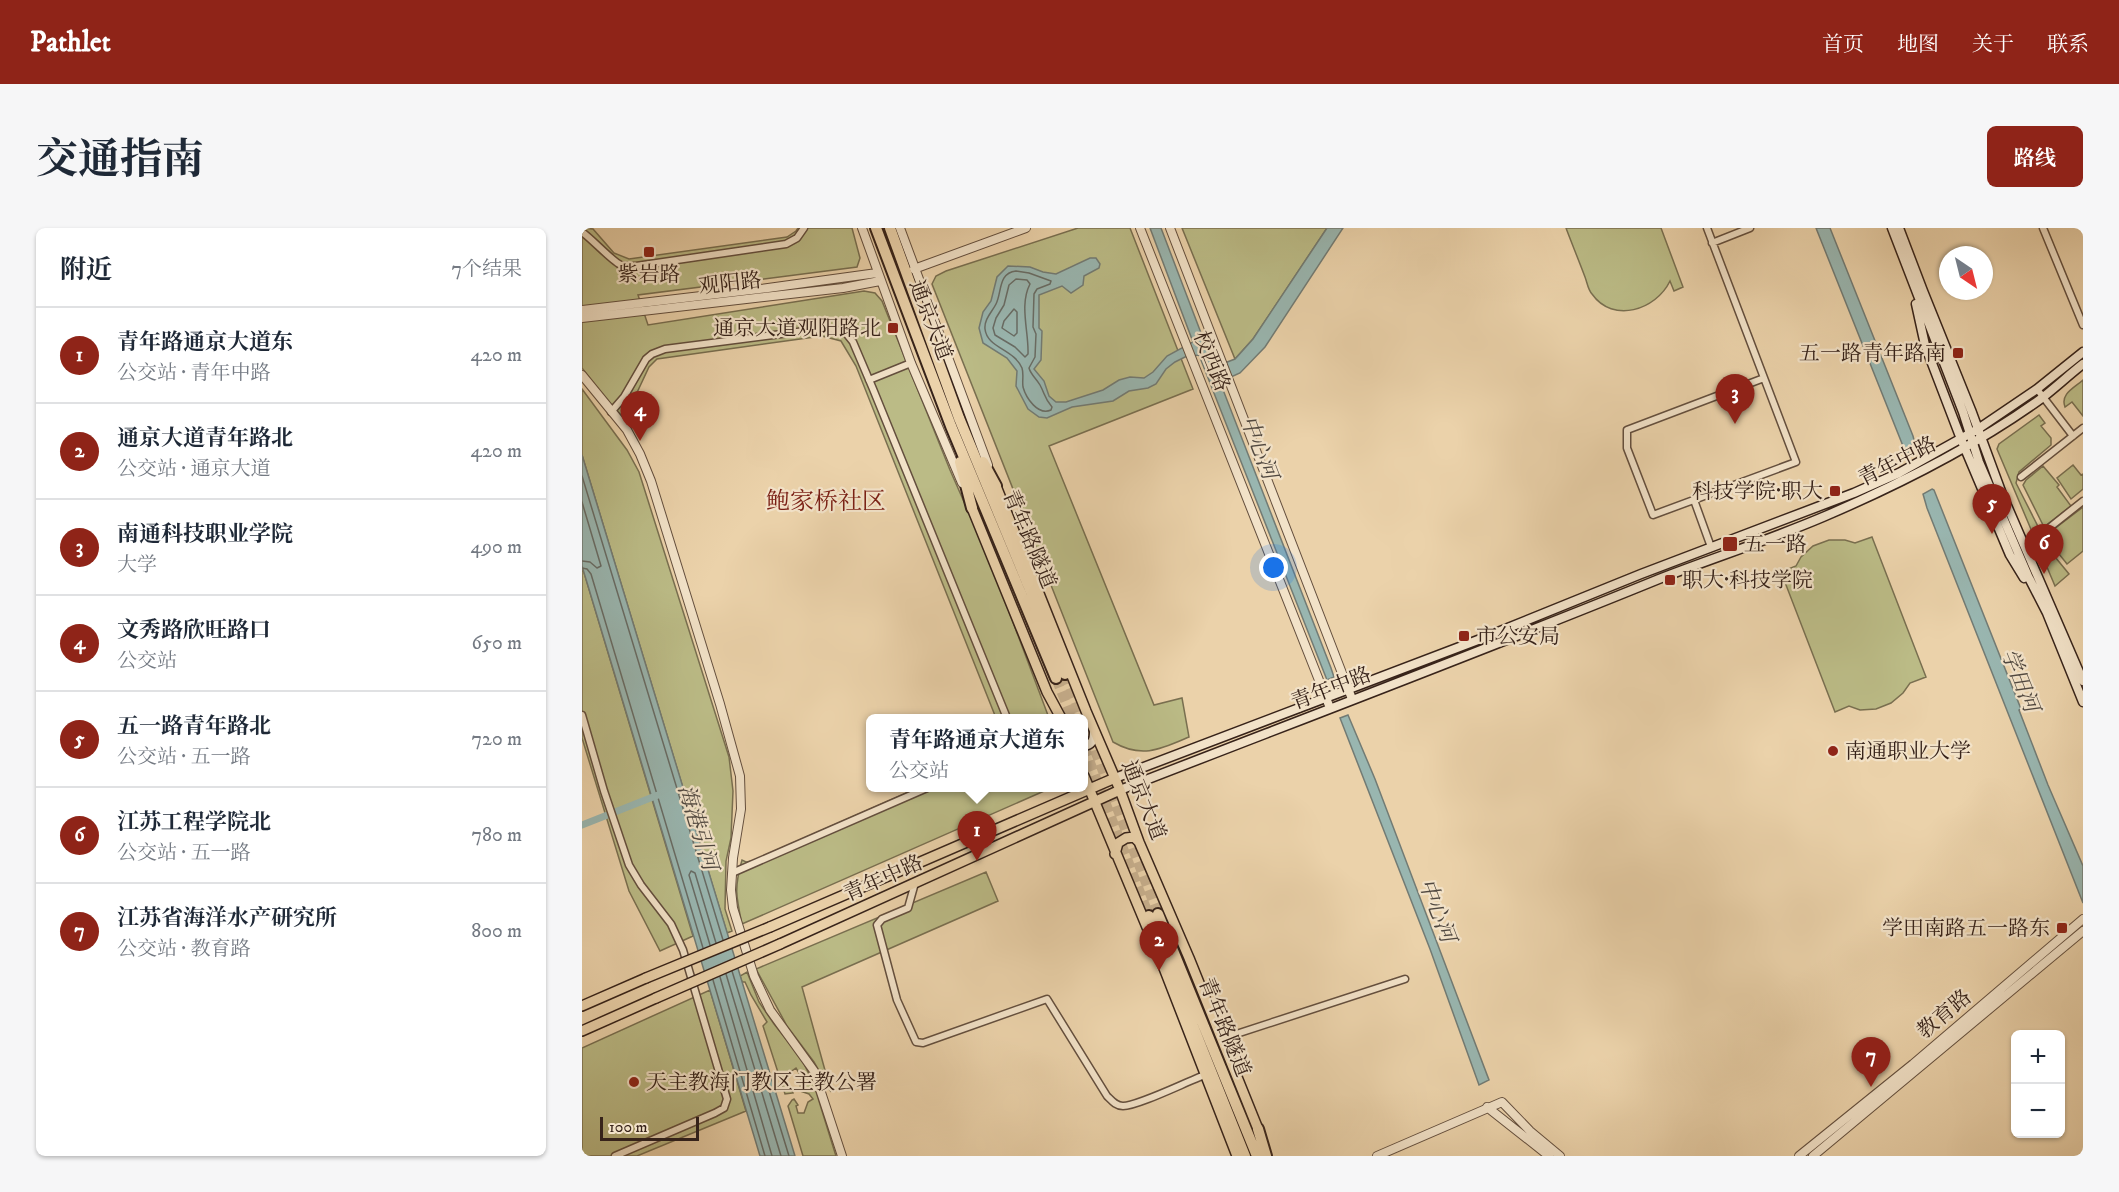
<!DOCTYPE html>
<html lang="zh">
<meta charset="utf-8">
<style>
body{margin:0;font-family:"IM FELL DW Pica","Noto Serif SC",serif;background:#f6f6f7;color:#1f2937}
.controls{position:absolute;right:18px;bottom:18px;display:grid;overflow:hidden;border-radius:9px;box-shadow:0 2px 4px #0004}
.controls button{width:54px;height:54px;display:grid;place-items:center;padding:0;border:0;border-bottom:2px solid #e0e1e3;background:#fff;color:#1f2937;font:30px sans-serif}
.compass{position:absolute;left:1357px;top:18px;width:54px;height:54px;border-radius:50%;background:#fff;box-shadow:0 2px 4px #0004;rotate:145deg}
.scale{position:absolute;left:18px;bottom:15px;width:99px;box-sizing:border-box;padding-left:6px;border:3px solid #37231a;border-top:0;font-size:16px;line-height:21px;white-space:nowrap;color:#37231a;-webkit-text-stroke:4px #f2e2c8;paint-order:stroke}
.you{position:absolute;left:692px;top:340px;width:21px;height:21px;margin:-15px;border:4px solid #fff;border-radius:50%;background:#1a73e8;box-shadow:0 0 0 9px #1a73e833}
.badge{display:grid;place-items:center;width:39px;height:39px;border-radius:50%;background:#8f2418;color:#fff;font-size:20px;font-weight:700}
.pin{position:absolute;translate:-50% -50px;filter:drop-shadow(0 2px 3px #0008)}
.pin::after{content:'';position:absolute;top:32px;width:21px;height:18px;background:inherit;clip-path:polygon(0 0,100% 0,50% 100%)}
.popup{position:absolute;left:284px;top:486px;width:222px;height:78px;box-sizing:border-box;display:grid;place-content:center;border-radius:9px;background:#fff;filter:drop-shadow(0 2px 4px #0005);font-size:20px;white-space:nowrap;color:#747a83}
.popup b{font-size:22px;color:#1f2937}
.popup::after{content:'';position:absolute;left:50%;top:100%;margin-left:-12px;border:12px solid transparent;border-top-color:#fff}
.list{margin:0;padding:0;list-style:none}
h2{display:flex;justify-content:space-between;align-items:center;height:78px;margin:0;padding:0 24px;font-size:26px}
h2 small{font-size:20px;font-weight:400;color:#747a83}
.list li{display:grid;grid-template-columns:39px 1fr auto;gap:18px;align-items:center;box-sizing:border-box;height:96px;padding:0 24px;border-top:2px solid #e0e1e3}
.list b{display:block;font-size:22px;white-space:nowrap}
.list p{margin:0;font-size:20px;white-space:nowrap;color:#747a83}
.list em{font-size:20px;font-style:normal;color:#747a83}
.map{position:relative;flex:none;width:1501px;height:928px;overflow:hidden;border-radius:9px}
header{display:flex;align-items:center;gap:36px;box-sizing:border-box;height:84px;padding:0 30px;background:#8f2418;color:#fff}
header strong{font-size:28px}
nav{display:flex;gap:33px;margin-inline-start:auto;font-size:21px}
.intro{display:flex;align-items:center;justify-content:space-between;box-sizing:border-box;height:144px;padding:0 36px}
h1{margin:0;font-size:42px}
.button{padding:15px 27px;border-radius:9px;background:#8f2418;color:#fff;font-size:21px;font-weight:700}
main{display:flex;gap:36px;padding:0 36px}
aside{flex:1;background:#fff;border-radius:9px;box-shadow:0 2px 4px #0004}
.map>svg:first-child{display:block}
.green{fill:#bbbb86;stroke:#796f50;stroke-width:1.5}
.water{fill:#99b6b0;stroke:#727b74;stroke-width:1.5}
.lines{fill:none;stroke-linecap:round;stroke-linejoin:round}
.shore{stroke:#686c65;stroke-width:1.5}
.canal{stroke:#99b6b0;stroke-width:7}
.trunk-tunnel{stroke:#c7af8d;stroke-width:10;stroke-dasharray:10 5;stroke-linecap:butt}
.minor-casing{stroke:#644f3e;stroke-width:9}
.tertiary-casing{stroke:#644f3e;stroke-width:10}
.secondary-casing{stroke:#37231a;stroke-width:11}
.primary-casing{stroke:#37231a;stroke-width:12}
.trunk-casing{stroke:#37231a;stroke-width:14}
.minor{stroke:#f2e2c8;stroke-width:6}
.tertiary{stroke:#f2e2c8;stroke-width:8}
.secondary{stroke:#f2e2c8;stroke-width:8}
.primary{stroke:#ebd2aa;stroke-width:9}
.trunk{stroke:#ebd2aa;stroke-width:10}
.primary-bridge-casing{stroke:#37231a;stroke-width:12;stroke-linecap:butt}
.primary-bridge{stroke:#ebd2aa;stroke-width:9}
.poi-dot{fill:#8f2418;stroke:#f2e2c8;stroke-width:2}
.labels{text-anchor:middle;stroke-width:4.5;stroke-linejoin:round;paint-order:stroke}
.poi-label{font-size:21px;fill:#37231a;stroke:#f2e2c8;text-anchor:start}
.street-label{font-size:21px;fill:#37231a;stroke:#f2e2c8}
.water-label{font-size:22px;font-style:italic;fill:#504840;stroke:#f2e2c8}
.quarter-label{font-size:24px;fill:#7a1f14;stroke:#f2e2c8}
</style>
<header>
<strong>Pathlet</strong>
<nav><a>首页</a><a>地图</a><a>关于</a><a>联系</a></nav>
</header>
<div class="intro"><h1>交通指南</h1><a class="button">路线</a></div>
<main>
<aside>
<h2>附近<small>7个结果</small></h2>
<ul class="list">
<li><span class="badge">1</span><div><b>青年路通京大道东</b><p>公交站 · 青年中路</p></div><em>420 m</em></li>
<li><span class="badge">2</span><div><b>通京大道青年路北</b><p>公交站 · 通京大道</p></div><em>420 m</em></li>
<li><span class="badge">3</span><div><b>南通科技职业学院</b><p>大学</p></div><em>490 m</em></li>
<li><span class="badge">4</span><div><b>文秀路欣旺路口</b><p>公交站</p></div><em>650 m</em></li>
<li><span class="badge">5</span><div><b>五一路青年路北</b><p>公交站 · 五一路</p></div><em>720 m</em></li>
<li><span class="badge">6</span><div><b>江苏工程学院北</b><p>公交站 · 五一路</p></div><em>780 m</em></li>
<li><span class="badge">7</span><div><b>江苏省海洋水产研究所</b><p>公交站 · 教育路</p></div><em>800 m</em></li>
</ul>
</aside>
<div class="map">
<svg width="1501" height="928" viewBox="0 0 1501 928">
<rect width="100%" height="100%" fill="#ebd2aa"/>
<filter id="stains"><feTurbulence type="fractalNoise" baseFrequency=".00333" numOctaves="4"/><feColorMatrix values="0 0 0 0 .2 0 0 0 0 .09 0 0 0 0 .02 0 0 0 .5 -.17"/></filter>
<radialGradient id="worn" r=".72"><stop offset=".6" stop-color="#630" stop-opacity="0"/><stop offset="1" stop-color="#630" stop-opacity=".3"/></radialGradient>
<!-- green -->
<path class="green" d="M 0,0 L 11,1 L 32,25 L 47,31 L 205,9 L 214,3 L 216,0 L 270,0 L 278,30 L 275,39 L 56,67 L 66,97 L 282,63 L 293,65 L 300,73 L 368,242 L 408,333 L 467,490 L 414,490 L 274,138 L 259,113 L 240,108 L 75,131 L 67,139 L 51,173 L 40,184 L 43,191 L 21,168 L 0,140 Z
M 496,0 L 548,0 L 611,161 L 467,218 L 572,477 L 600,470 L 607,509 C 579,521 560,531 531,514 L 350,56 L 354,48 L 364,43 Z
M 600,0 L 745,0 L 671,111 L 653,131 Z
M 984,0 L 1079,0 L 1101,59 L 1092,63 L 1088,53 C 1074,82 1031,96 1010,66 C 1006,62 1005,54 1003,49 C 997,33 990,16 984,0 Z
M 1501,152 L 1501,188 L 1490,174 L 1483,179 C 1478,166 1492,160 1501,152 Z
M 0,161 L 45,222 L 57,244 L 147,529 L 151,563 L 149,610 L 144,633 L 143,681 L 150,703 L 145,705 L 0,227 Z
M 1457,187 L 1463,195 L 1459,198 L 1469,210 L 1469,217 L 1437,244 L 1434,255 L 1469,324 L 1487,346 L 1473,358 L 1415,221 L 1417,216 Z
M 1491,237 L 1499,247 L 1501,246 L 1501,261 L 1489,271 L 1475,250 Z
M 1461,238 L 1477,257 L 1475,259 L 1489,278 L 1462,299 L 1441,257 L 1444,252 Z
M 1501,279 L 1501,323 L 1485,336 C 1478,327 1468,317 1467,305 Z
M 1290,309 L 1344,449 L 1328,455 L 1321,465 L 1309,475 L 1294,481 L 1278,482 L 1267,478 L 1253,484 L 1199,344 L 1214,338 L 1219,329 L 1231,318 L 1247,312 L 1263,312 L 1273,315 Z
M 0,338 L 111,708 L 78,723 L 47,663 L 0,510 Z
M 336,560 L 469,560 L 160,696 C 154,668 152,660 160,632 L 164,634 L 170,633 Z
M 404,644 L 416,673 L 220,759 L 249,864 L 232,834 L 205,798 L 174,741 Z
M 165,744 L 177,774 L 192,796 L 219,830 L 231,854 L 254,928 L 221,928 L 206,878 L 210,872 L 212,871 L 216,877 L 214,878 L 216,885 L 222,885 L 226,874 L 231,871 L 227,866 L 218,863 L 219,848 L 214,840 L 207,845 L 203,850 L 211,865 L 203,866 L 181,798 L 185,794 L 169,767 L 163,754 L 160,754 L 158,748 Z
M 128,762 L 164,883 L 55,928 L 0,928 L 0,820 Z"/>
<!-- water -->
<path class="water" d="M 568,0 L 579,0 L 632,139 L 653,131 L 671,111 L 745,0 L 761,0 L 683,119 L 658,145 L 638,154 L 749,440 L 752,449 L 745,452 L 617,127 L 603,129 L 593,134 L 584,141 L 574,156 L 566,160 L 547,163 L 531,173 L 490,179 L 465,190 L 457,189 L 446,181 L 434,158 L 435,143 L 425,130 L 401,115 L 397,100 L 401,84 L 409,73 L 415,49 L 426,38 L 448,39 L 461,44 L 474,46 L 508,30 L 514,30 L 518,36 L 517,40 L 502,48 L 501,57 L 489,65 L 480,58 L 457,67 L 457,100 L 460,103 L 459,132 L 452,141 L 462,153 L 467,168 L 474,174 L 484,174 L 521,162 L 537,152 L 548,149 L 562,150 L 571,144 L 585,128 L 611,114 Z
M 1234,0 L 1248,0 L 1331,208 L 1332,212 L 1325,228 Z
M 0,227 L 213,928 L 178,928 L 0,338 Z
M 1350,261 L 1352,262 L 1439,481 L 1437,482 L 1466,557 L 1501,638 L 1501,675 L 1345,280 L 1341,266 Z
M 766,487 L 793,551 L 907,852 L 897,857 L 848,721 L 758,490 Z"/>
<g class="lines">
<!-- shore -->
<path class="shore" d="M 434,43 L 447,45 L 469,53 L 468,56 L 455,61 L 452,66 L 451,99 L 454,106 L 453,129 L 447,140 C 449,147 454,150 458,157 C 463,166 462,170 470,179 L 469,182 C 456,188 444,170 441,159 C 440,153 442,146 440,140 C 432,121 405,120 403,101 C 402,91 410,84 414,76 C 420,64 416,45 434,43 Z
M 434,51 L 445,52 L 448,56 C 437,77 447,104 446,126 L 443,129 L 433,119 L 413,107 L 411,100 L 414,90 L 422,77 L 427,57 Z
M 432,81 L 435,84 L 435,105 L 432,108 L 420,100 L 422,93 Z
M 0,248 L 141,712
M 0,274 L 19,338 L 15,340 L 8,334 L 0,333
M 0,340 L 5,341 L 9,346 L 121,720
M 128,717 L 107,647 L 109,643 L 113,645 L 134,715
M 150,743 L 207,928
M 144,746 L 199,928
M 138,749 L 190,928
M 131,752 L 183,928"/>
<!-- canal -->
<path class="canal" d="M 0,597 L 76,567"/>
<!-- trunk-tunnel -->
<path class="trunk-tunnel" d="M 483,446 L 500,490
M 474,450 L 490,490
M 502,494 L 576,686
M 502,519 L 567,688"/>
<!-- minor casing -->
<g class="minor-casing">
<path id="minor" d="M 1125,0 L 1214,234 L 1071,287 L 1045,220 L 1045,202 L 1182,150
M 1461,0 L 1501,97
M 0,4 C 9,10 32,35 39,37 C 43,39 50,38 54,38 L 204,16 L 215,10 L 222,0
M 1130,15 L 1168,0
M 287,152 L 329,135
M 1455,161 L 1491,208
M 29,184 L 42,169 L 64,131 L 70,126 L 83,121 L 246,100 L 263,104 L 271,114 L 291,161 L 425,490
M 1439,249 L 1501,200
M 1112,272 L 1129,319
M 1462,304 L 1501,273
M 0,487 L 22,563 L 47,637 L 59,657 L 89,696 L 101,722 L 145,871 L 142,880 L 133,885 L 33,928
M 150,645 L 345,560
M 333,655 L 326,680 L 300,691 L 295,697 L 315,772 L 334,814 L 341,815 L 465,771 L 525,868 C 530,873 534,878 541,878 C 556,878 606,853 623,847
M 639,811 L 823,751"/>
</g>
<!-- tertiary casing -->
<g class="tertiary-casing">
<path id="tertiary" d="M 280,0 L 329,135 L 380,255
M 318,0 L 406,237
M 558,0 L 748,480
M 588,0 L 770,471
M 332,41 L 444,0
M 0,82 L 186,60 L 295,45
M 0,90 L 261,60 L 298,53
M 0,147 L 45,202 L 58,226 L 69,253 L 138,476 L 158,548 L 159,581 L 151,630 L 149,662 L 151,680 L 172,748 L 188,782 L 232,843 L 260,928
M 905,879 L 967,928
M 795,928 L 920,874 L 948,903 L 978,928
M 1217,928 L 1331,836 L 1501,691
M 1231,928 L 1501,703"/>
</g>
<!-- secondary casing -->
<g class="secondary-casing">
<path id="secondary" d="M 1310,0 L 1381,184 L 1397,234 L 1446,348 L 1465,385 L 1501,474
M 1317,0 L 1341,63 L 1389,182 L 1420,266 L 1501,453
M 1334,76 L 1343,117 L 1379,211 L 1428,327 L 1442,350
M 502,518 C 510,517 512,512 512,504
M 533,550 L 896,412 L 1059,346 L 1272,265 L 1317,245 L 1396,201 L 1455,161 L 1501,124
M 538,562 C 718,492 898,424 1077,351 C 1131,330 1187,312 1241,289 C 1316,257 1395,217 1460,170 C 1474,159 1487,147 1501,136"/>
</g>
<!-- primary casing -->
<g class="primary-casing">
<path id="primary" d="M 414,258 L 504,483 L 538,562 L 557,614 L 607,730 L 676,901
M 390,280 L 465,464 L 479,490
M 502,548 L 582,740 L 655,928
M 533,626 L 536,615 L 544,610 L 552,609 L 557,614
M 188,699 L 533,550
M 198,716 L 538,562
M 0,778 L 64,750
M 0,803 L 74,770"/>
</g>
<!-- trunk casing -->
<g class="trunk-casing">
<path id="trunk" d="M 294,0 L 369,198 L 474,450
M 308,0 L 377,190 L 483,446
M 378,234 L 390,280
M 401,234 L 414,258
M 576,686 L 675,928
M 567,688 L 663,928
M 676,901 L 684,928"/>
</g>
<!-- minor -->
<use href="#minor" class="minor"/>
<!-- tertiary -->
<use href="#tertiary" class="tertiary"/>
<!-- secondary -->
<use href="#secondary" class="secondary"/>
<!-- primary -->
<use href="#primary" class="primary"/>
<!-- trunk -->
<use href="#trunk" class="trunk"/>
<!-- primary-bridge casing -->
<g class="primary-bridge-casing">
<path id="primary-bridge" d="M 64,750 L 188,699
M 74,770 L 198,716"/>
</g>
<!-- primary-bridge -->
<use href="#primary-bridge" class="primary-bridge"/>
</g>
<!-- markers -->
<g class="poi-dot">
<rect x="61" y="18" width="12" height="12" rx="3"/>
<rect x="305" y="94" width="12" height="12" rx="3"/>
<rect x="1370" y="119" width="12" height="12" rx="3"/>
<rect x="1247" y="257" width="12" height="12" rx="3"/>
<rect x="1140" y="308" width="16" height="16" rx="3"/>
<rect x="1082" y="346" width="12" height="12" rx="3"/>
<rect x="876" y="402" width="12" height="12" rx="3"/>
<circle cx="1251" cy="523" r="6"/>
<rect x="1474" y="694" width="12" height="12" rx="3"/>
<circle cx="52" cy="854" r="6"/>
</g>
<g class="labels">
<!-- poi labels -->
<g class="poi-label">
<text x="67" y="53" text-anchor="middle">紫岩路</text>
<text x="299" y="107" text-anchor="end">通京大道观阳路北</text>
<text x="1364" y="132" text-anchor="end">五一路青年路南</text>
<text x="1241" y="270" text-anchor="end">科技学院·职大</text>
<text x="1162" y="323">五一路</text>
<text x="1100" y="359">职大·科技学院</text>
<text x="894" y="415">市公安局</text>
<text x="1263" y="530">南通职业大学</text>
<text x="1468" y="707" text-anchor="end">学田南路五一路东</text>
<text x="64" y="861">天主教海门教区主教公署</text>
</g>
<!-- street labels -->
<g class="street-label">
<text transform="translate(148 55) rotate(-6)" y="7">观阳路</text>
<text transform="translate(349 92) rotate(69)" y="7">通京大道</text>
<text transform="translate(630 133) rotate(68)" y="7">校西路</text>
<text transform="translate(1315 233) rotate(-27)" y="7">青年中路</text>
<text transform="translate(448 311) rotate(67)" y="7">青年路隧道</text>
<text transform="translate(749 460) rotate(-21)" y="7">青年中路</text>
<text transform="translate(562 572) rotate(68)" y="7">通京大道</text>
<text transform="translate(301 650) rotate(-24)" y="7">青年中路</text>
<text transform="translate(1362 786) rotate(-40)" y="7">教育路</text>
<text transform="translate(643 799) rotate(68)" y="7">青年路隧道</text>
</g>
<!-- water labels -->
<g class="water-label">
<text transform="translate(678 219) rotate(69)" y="8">中心河</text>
<text transform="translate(1439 452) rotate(68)" y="8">学田河</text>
<text transform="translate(117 599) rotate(73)" y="8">海港引河</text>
<text transform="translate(856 682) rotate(69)" y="8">中心河</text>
</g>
<!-- quarter labels -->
<g class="quarter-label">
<text x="244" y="281">鲍家桥社区</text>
</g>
</g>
<rect width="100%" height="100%" filter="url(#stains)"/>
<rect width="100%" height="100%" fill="url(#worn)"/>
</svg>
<div class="controls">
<button>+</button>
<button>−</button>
</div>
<svg class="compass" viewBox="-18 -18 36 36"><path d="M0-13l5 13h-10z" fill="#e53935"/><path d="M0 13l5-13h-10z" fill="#747a83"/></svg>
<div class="scale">100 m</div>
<div class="you"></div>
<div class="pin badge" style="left:395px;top:633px">1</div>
<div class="popup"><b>青年路通京大道东</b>公交站</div>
<div class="pin badge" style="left:577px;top:743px">2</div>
<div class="pin badge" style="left:1153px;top:196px">3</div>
<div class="pin badge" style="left:58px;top:213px">4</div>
<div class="pin badge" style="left:1410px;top:306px">5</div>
<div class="pin badge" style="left:1462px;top:346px">6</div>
<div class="pin badge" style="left:1289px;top:859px">7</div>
</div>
</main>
